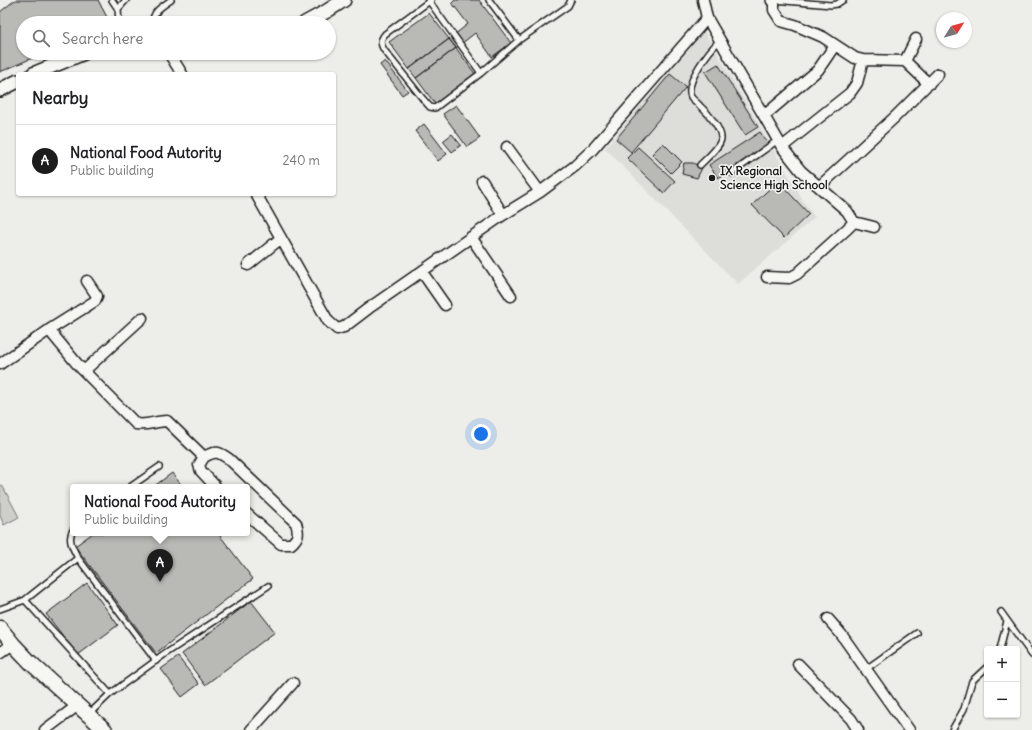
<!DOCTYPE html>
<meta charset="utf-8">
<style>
body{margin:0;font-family:Delius,sans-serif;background:#f2f2f2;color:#202124}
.controls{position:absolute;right:12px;bottom:12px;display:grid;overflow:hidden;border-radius:4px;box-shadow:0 1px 3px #0004}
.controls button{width:36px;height:36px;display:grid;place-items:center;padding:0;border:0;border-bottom:1px solid #e0e0e0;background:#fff;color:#202124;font:20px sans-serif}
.compass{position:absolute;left:936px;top:12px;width:36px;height:36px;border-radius:50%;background:#fff;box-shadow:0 1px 3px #0004;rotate:53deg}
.you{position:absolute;left:481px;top:434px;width:14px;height:14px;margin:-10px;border:3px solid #fff;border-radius:50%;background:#1a73e8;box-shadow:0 0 0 6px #1a73e833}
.badge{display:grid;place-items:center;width:26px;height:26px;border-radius:50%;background:#1c1c1c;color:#fff;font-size:13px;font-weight:700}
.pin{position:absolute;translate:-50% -33px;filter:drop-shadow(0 1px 2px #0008)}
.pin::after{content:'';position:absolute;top:21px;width:14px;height:12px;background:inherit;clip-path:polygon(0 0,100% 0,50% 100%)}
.popup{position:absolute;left:70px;top:484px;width:180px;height:52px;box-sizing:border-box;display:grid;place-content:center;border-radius:4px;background:#fff;filter:drop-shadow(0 1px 3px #0005);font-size:13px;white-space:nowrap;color:#757577}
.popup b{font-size:15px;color:#202124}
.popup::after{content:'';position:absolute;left:50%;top:100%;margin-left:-8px;border:8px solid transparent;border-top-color:#fff}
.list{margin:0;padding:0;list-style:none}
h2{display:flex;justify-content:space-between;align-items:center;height:52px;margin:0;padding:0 16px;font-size:17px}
h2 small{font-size:13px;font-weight:400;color:#757577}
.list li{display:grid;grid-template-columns:26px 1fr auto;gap:12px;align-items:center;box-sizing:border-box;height:72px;padding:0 16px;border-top:1px solid #e0e0e0}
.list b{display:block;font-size:15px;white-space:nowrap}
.list p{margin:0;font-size:13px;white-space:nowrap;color:#757577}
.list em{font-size:13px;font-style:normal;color:#757577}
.icon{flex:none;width:22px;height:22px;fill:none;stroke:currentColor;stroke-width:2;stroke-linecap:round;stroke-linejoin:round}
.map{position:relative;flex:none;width:1032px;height:730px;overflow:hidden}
.search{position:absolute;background:#fff;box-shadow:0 1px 3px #0004;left:16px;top:16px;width:320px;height:44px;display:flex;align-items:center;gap:10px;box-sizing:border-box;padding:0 14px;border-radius:22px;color:#757577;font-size:15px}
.panel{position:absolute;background:#fff;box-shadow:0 1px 3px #0004;left:16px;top:72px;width:320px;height:124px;border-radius:4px}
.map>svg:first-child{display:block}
.built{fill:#ddddda}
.green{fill:#cececb;stroke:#757574}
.building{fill:#b9b9b6;stroke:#1c1c1c}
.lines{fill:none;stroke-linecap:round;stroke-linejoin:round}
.service-casing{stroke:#1c1c1c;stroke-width:8}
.minor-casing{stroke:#1c1c1c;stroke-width:13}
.tertiary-casing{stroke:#1c1c1c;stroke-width:16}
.secondary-casing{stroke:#1c1c1c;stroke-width:17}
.service{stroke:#f6f6f2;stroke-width:5}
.minor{stroke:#f6f6f2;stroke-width:10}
.tertiary{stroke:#f6f6f2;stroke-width:13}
.secondary{stroke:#f6f6f2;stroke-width:14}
.poi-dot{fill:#1c1c1c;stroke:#f6f6f2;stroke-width:1.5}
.labels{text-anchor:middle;stroke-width:3;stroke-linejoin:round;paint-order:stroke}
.poi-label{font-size:12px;font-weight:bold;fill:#1c1c1c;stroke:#f6f6f2;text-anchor:start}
</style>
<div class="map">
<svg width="1032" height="730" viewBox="0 0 1032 730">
<rect width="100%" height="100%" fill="#edede9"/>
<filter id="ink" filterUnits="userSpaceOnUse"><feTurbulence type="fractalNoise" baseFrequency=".025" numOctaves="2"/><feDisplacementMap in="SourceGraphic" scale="8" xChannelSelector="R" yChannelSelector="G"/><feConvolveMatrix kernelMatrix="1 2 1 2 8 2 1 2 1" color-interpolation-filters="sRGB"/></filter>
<g filter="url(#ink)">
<!-- built -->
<path class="built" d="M 704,31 L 807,207 L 815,217 L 738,284 L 605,148 Z"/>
<!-- green -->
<path class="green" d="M 2,485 L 19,517 L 4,525 L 0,516 L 0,486 Z"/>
<!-- building -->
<path class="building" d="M 15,0 L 98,0 L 110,23 L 23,23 L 23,53 L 44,53 L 0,72 L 0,12 Z
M 455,0 L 479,0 L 511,43 L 492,57 L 475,33 L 456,48 L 449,39 L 468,24 L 452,3 Z
M 429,13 L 449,39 L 409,69 L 389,42 Z
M 449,39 L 456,48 L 416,78 L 409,69 Z
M 456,48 L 476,75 L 436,105 L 416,78 Z
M 385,61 L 408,91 L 402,95 L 380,65 Z
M 718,64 L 758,127 L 745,135 L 705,72 Z
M 670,74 L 686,87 L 631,152 L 616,139 Z
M 456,105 L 480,138 L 467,147 L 443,114 Z
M 424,124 L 447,154 L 438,161 L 415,131 Z
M 760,132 L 768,144 L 718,178 L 709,165 Z
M 452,134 L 461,145 L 452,152 L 443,141 Z
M 663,143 L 682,162 L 671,173 L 652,154 Z
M 638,147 L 675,181 L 664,193 L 627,158 Z
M 684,163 L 693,163 L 702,168 L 697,178 L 682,174 Z
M 778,181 L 809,214 L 784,238 L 752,205 Z
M 172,473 L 183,487 L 153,487 Z
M 93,533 L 218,533 L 253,579 L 156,653 L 75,546 Z
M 87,583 L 118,625 L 78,655 L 46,614 Z
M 251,601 L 275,632 L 205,685 L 182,654 Z
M 178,657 L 199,684 L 182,697 L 161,669 Z"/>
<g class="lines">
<!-- service casing -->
<g class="service-casing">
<path id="service" d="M 112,0 L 118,9 L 119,23
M 431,0 L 385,34 C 380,40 380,43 384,50 L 423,99 L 430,107 L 435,108 L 481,73 L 519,40 L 568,6 L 571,0
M 489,0 L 519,40
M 774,0 L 831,5 L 837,4 L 843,0
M 429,1 L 481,73
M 118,9 L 126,0
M 153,23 C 152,11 163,6 171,0
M 700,165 C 706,159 720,147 721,139 C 722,129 707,112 700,106 C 698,103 693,100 691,97 C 684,82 710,50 720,40
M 732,173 L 778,140
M 130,487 L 159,467
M 73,530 C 67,539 73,549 78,558 L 156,661
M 25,600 L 110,694
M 0,609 L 25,600 L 78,558
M 1001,612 L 1032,655
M 1000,649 L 1007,621
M 866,669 L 917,633
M 89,714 L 110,694 L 165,654 L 268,586
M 952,730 L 964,709 L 972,681 L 987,667"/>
</g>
<!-- minor casing -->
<g class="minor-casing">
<path id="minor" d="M 703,0 L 707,18 L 782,147 L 801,171 L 847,211 L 854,222 L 847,229 L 797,274 L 789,278 L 767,277
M 774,0 L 774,10 L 781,21 L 795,25 L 823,37 L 855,58 L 863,60 L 905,61 L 929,84
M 169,53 L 182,74
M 905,61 L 916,39
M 765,115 L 818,70 L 835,45
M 507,147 L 540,192
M 782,147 L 850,93 L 857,83 L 863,60
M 482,181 L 503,215
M 820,186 L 895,117 L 938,74
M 256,194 L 328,321 L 337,329 L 344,327 L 369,308 L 503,215 L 540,192 L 575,166 L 592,150 L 707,18
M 854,222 L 874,227
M 471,237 L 511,296
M 248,265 L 280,239
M 422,272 L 445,305
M 49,330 L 78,365 L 136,424 C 147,426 156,421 167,421 L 204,457 C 216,450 219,452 229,459 L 296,523 C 299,533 299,537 291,544 L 281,544 L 247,514
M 0,364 L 49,330 L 95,301 L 97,296 L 87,281
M 84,371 L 142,318
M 204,457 L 199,465 L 201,471 L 216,487
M 828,619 L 841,634 L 909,730
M 0,653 L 13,644
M 798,664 L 851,719 L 858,730
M 45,730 L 78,705
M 251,730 L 293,683"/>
</g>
<!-- tertiary casing -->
<g class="tertiary-casing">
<path id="tertiary" d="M 773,0 L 774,0
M 305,23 L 327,11 L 344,0
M 33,74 L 84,53
M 0,90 L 18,81"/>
</g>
<!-- secondary casing -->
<g class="secondary-casing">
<path id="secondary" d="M 0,628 L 13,644 L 31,663 L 105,730"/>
</g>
<!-- service -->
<use href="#service" class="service"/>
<!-- minor -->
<use href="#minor" class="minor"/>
<!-- tertiary -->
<use href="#tertiary" class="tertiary"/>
<!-- secondary -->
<use href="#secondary" class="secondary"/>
</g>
</g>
<!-- markers -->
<circle class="poi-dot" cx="712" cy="178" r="4"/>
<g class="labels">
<!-- poi labels -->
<g class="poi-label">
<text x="720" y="175">IX Regional<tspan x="720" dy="14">Science High School</tspan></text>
</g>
</g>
</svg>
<div class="controls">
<button>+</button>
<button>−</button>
</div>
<svg class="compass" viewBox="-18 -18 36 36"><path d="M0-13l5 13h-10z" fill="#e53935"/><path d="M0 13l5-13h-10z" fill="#757577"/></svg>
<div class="you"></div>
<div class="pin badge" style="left:160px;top:582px">A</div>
<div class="popup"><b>National Food Autority</b>Public building</div>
<div class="search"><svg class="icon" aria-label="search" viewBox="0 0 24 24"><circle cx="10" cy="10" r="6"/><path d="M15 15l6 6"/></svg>Search here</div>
<section class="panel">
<h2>Nearby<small></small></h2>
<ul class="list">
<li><span class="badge">A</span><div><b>National Food Autority</b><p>Public building</p></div><em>240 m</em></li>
</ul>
</section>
</div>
